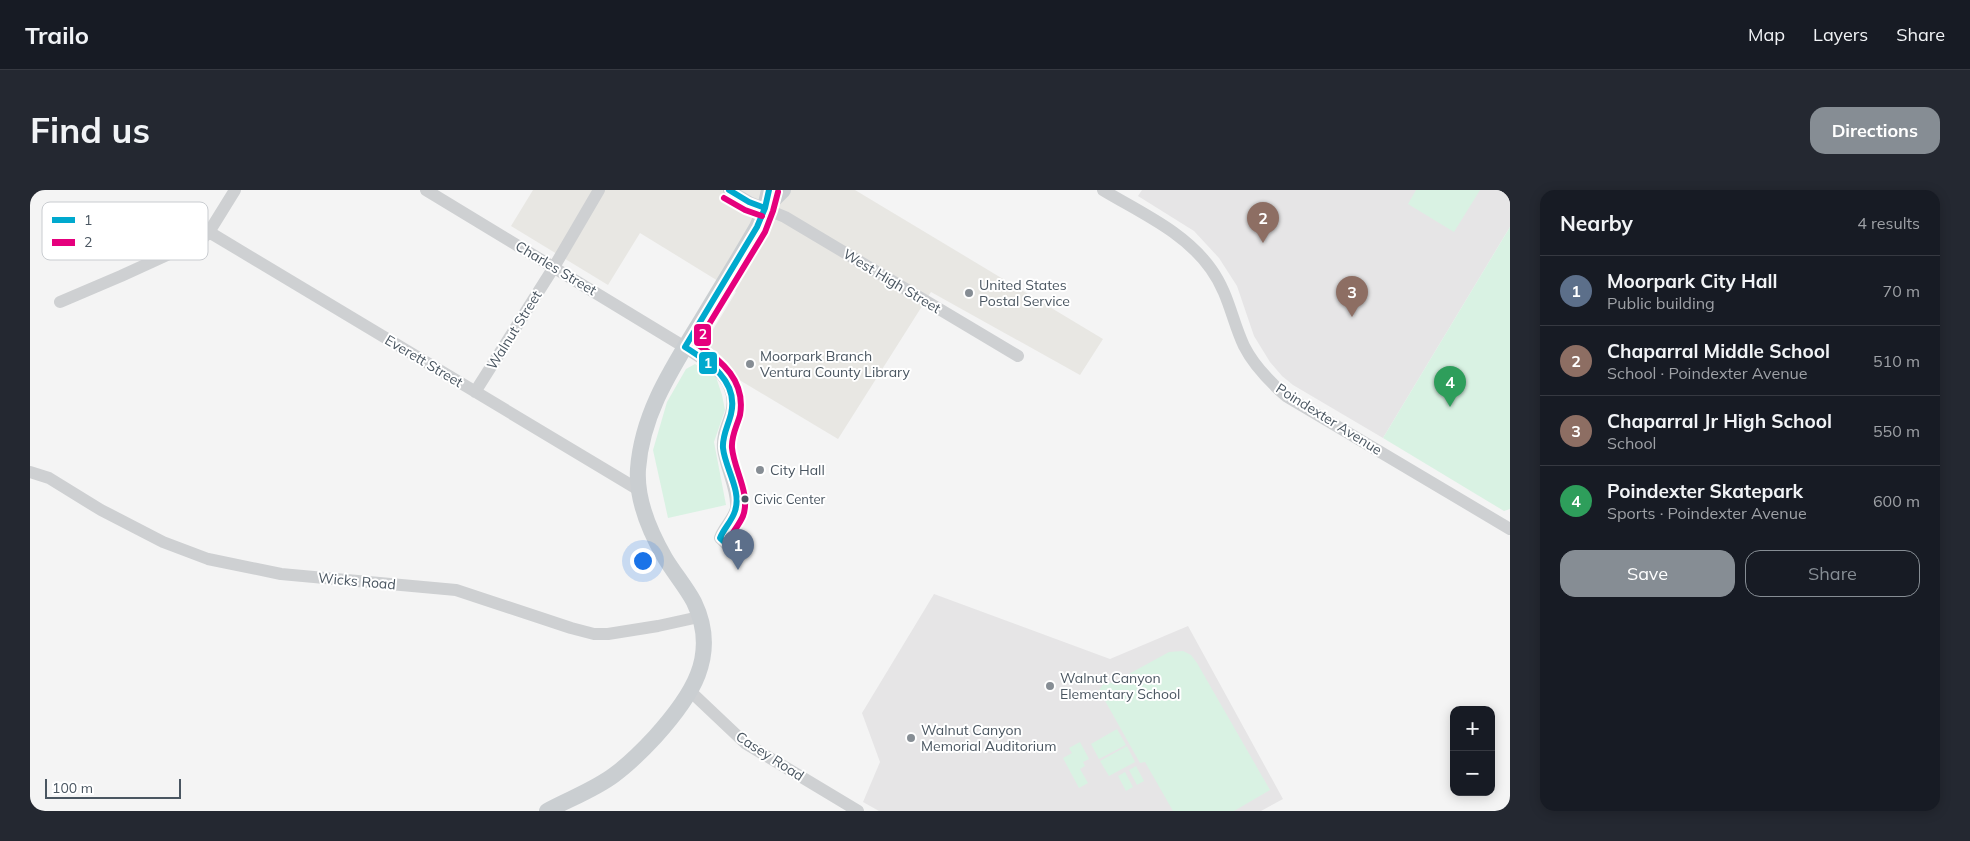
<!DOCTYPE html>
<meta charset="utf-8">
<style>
body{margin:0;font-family:Mulish,sans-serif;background:#242831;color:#f1f3f6}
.controls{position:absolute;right:15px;bottom:15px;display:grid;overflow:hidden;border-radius:10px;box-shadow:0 2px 12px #0003}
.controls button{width:45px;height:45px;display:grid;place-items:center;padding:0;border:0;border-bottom:1px solid #363941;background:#171b24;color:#f1f3f6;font:25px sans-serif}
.scale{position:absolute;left:15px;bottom:12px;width:136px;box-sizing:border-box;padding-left:5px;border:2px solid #4a5661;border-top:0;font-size:14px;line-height:18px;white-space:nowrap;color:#4a5661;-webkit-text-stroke:4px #fff;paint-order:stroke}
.you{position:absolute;left:612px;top:370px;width:18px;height:18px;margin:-12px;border:4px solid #fff;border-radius:50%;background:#1a73e8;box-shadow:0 0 0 8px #1a73e833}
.badge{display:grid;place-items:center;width:32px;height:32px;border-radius:50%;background:#868d94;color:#fff;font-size:16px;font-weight:700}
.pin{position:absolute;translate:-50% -41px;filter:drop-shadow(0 1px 2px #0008)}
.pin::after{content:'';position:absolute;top:26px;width:18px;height:15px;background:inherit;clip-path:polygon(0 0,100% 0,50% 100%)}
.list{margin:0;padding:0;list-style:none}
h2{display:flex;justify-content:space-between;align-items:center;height:65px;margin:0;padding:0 20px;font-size:21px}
h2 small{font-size:16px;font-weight:400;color:#9ea1a6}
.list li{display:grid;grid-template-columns:32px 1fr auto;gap:15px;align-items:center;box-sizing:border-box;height:70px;padding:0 20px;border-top:1px solid #363941}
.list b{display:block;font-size:19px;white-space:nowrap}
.list p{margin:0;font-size:16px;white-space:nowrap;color:#9ea1a6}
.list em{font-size:16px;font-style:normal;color:#9ea1a6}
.actions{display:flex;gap:10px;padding:15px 20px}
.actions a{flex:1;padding:11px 0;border:1px solid #868d94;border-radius:15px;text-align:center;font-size:18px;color:#868d94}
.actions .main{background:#868d94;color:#fff}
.map{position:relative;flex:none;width:1480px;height:621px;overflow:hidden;border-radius:15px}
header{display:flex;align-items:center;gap:30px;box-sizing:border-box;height:70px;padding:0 25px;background:#171b24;border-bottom:1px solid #363941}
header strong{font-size:24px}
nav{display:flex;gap:28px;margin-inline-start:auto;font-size:18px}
.intro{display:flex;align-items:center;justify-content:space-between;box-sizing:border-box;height:120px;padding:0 30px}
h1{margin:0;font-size:35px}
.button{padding:12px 22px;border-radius:15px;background:#868d94;color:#fff;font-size:18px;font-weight:700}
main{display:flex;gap:30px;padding:0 30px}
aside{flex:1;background:#171b24;border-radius:15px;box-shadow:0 2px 12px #0003}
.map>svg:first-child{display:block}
.commercial{fill:#e8e7e3}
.education{fill:#e6e5e6}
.green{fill:#d9f2e3}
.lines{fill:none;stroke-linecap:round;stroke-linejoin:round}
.minor{stroke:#ced0d2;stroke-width:12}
.major{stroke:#caced1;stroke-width:16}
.bus-1-casing{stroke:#fff;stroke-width:10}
.bus-2-casing{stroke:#fff;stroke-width:10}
.bus-1{stroke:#00a9ce;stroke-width:6}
.bus-2{stroke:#e5007d;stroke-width:6}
.poi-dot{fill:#868d94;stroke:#fff;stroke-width:2}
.bus-dot{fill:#4a5661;stroke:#fff;stroke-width:2}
.labels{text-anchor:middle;stroke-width:4;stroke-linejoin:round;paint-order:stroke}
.bus-label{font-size:13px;fill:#4a5661;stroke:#fff;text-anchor:start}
.street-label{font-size:14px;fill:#4a5661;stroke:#fff}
.poi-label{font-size:14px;fill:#4a5661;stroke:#fff;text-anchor:start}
.key{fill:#fff;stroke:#c9ccd0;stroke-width:1}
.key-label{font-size:14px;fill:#4a5661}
.line-badge{stroke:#fff;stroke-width:2}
.badge-label{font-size:14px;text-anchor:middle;font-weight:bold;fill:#fff}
</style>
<header>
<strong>Trailo</strong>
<nav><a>Map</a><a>Layers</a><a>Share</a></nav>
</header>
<div class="intro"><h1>Find us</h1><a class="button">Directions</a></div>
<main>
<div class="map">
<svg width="1480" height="621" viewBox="0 0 1480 621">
<rect width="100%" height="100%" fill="#f4f4f4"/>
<!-- commercial -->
<path class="commercial" d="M 503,0 L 825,0 L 1073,149 L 1050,185 L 901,102 L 808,249 L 701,185 L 689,167 L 673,156 L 706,102 L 610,43 L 578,95 L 481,36 Z"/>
<!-- education -->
<path class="education" d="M 1112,0 L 1480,0 L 1480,37 L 1353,248 L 1263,195 L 1252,186 L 1240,172 L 1224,146 L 1207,96 L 1189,68 L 1164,41 L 1108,6 Z
M 904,404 L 1080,469 L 1158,436 L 1253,609 L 1231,621 L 849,621 L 833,612 L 850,572 L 832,523 Z"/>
<!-- green -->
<path class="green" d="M 1386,0 L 1450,0 L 1424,42 L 1378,14 Z
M 1480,37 L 1480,319 L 1474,321 L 1353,248 Z
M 665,174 L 686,187 L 692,205 L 695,220 L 684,252 L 696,315 L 638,328 L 623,260 L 637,212 L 656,179 Z
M 1153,461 L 1161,465 L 1167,473 L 1240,600 L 1204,621 L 1143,621 L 1115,572 L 1110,573 L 1069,500 L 1075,492 L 1082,493 L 1088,490 L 1139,462 Z
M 1087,539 L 1096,555 L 1069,569 L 1061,554 Z
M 1050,552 L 1059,569 L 1053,572 L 1055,576 L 1050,579 L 1058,593 L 1049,598 L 1033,568 L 1042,563 L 1039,558 Z
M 1097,556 L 1105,572 L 1079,586 L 1070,571 Z
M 1106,576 L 1114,591 L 1107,595 L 1099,580 Z
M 1095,582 L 1103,597 L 1096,601 L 1088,586 Z"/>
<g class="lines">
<!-- minor -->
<path class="minor" d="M 396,0 L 648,153 C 673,170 711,186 701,224 C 697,236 692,245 693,258 C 695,277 708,300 706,318 C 704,329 693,338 690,348 L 702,359
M 699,0 L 719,12 L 755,27 L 988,166
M 1073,0 C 1111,23 1155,42 1181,79 C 1199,104 1202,131 1214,156 C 1224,176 1240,192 1256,206 L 1480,339
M 179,42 L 609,300
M 30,112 L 91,86 L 172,49 L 179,42 L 205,0
M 445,202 L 524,77 L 569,0
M 0,282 L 19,288 L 71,320 L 133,352 L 178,369 L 251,384 L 426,400 L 541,438 L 564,444 L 578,444 L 628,436 L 669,427
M 660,501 L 715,553 L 828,621"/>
<!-- major -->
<path class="major" d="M 735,18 L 753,0
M 517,621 C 539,609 564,600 584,585 C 599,574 612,561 625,547 C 661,507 690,466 664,412 C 656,397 644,383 635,368 C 620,342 606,309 608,279 C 612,224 641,180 669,134 C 688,102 708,70 727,37 L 735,18 L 739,0"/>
<!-- bus-1 casing -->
<g class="bus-1-casing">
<path id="bus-1" d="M 699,0 L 719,12 L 735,18
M 702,359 L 690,348 C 694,338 702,331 705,321 C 712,301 695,278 693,258 C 692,246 698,236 701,224 C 709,191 679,172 655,157 L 727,37 L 735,18 L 739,0"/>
</g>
<!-- bus-2 casing -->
<g class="bus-2-casing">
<path id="bus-2" d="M 694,8 L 715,20 L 732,26
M 708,353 L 701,346 C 705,339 710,333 713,326 C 721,304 704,280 702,258 C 701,246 707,236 710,225 C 716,191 692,171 667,154 L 735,42 L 743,21 L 748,2"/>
</g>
<!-- bus-1 -->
<use href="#bus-1" class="bus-1"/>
<!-- bus-2 -->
<use href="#bus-2" class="bus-2"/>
</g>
<!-- markers -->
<g class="poi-dot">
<circle cx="939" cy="103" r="5"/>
<circle cx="720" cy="174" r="5"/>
<circle cx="730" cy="280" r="5"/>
<circle cx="1020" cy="496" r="5"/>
<circle cx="881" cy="548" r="5"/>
</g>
<circle class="bus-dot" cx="715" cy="309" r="4.5"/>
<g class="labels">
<!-- bus labels -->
<g class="bus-label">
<text x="724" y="314">Civic Center</text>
</g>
<!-- street labels -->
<g class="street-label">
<text transform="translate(526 78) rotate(31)" y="5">Charles Street</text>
<text transform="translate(862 91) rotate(31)" y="5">West High Street</text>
<text transform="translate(484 140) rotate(-58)" y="5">Walnut Street</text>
<text transform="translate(394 171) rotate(31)" y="5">Everett Street</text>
<text transform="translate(1299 229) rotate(32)" y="5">Poindexter Avenue</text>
<text transform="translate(327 391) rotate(5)" y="5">Wicks Road</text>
<text transform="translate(740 566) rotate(33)" y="5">Casey Road</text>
</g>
<!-- poi labels -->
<g class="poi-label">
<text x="949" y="100">United States<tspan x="949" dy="16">Postal Service</tspan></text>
<text x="730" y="171">Moorpark Branch<tspan x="730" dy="16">Ventura County Library</tspan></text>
<text x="740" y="285">City Hall</text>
<text x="1030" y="493">Walnut Canyon<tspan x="1030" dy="16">Elementary School</tspan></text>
<text x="891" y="545">Walnut Canyon<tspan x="891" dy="16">Memorial Auditorium</tspan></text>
</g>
</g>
<!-- legend -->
<rect x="12" y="12" width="166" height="58" rx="8" class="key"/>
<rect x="22" y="27" width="23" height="6" fill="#00a9ce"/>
<rect x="22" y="49" width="23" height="7" fill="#e5007d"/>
<g class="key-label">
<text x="54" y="35">1</text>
<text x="54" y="57">2</text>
</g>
<g class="line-badge">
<rect x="663" y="133" width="19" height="24" rx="5" fill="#e5007d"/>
<rect x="668" y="161" width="20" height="24" rx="5" fill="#00a9ce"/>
</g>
<g class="badge-label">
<text x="673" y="149">2</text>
<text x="678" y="178">1</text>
</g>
</svg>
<div class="controls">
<button>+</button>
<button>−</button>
</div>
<div class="scale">100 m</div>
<div class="you"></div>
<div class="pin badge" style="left:708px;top:380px;background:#5c6f8a">1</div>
<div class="pin badge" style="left:1233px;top:53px;background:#8d6e63">2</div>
<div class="pin badge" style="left:1322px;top:127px;background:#8d6e63">3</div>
<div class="pin badge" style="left:1420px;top:217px;background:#2e9e5b">4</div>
</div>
<aside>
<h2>Nearby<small>4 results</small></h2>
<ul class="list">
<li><span class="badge" style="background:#5c6f8a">1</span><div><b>Moorpark City Hall</b><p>Public building</p></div><em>70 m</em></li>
<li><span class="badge" style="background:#8d6e63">2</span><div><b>Chaparral Middle School</b><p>School · Poindexter Avenue</p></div><em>510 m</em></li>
<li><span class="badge" style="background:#8d6e63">3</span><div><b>Chaparral Jr High School</b><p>School</p></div><em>550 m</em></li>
<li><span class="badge" style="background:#2e9e5b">4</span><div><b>Poindexter Skatepark</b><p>Sports · Poindexter Avenue</p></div><em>600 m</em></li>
</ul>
<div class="actions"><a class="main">Save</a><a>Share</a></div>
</aside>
</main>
